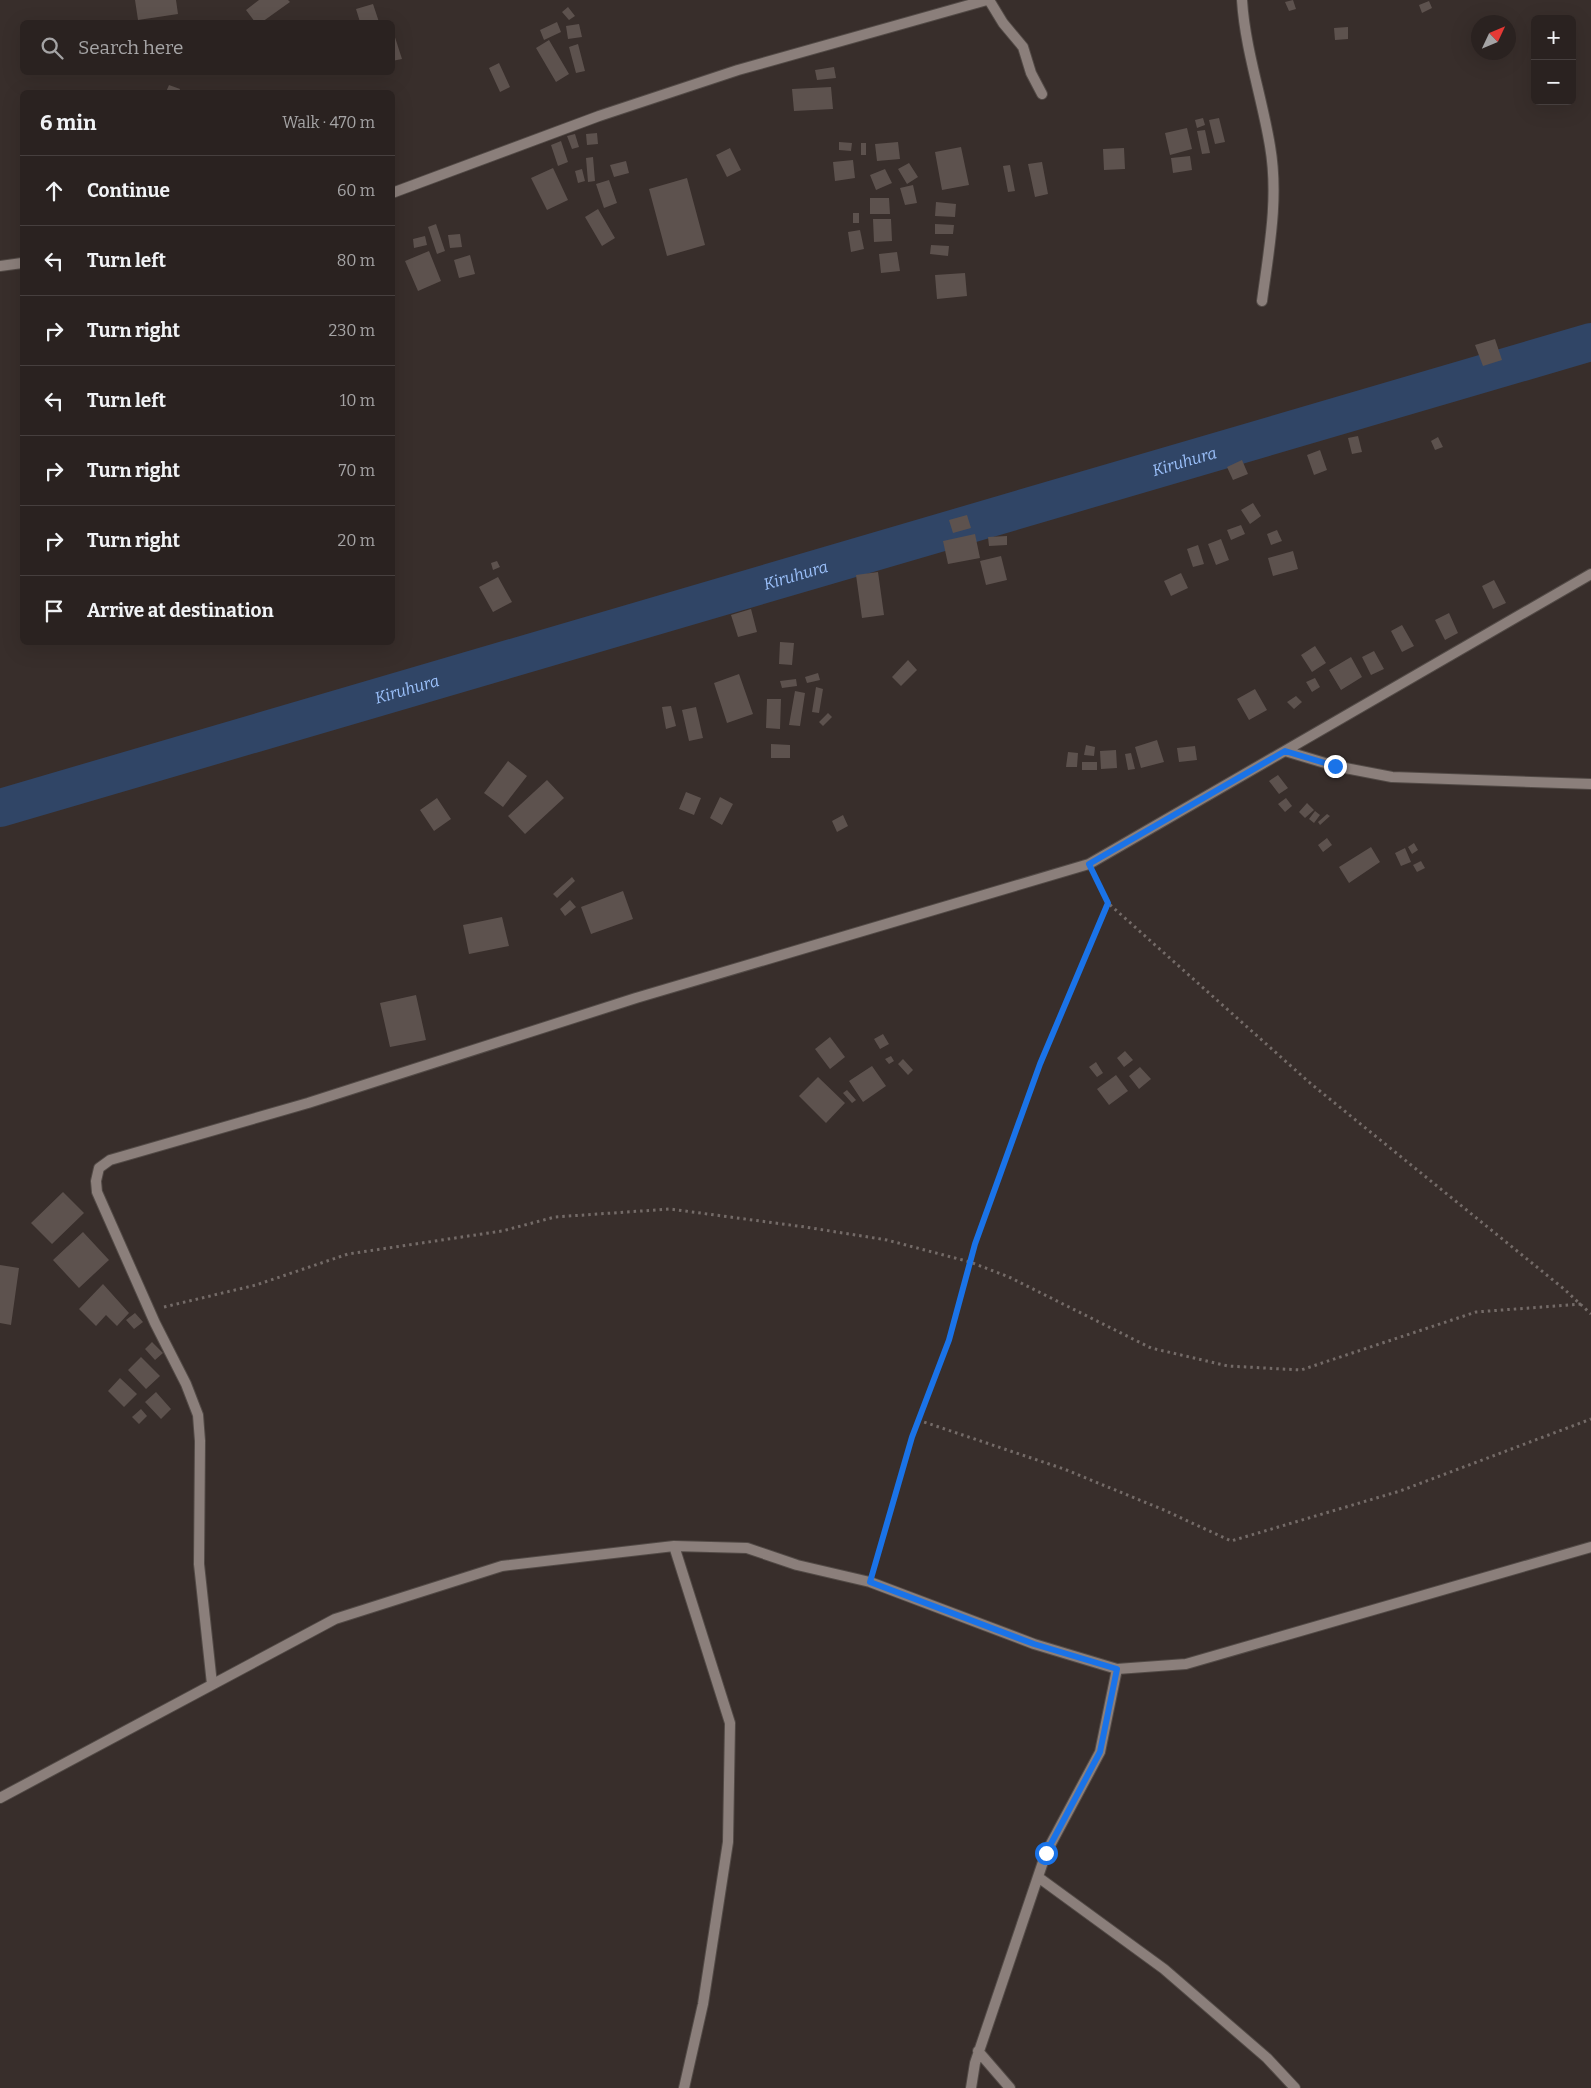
<!DOCTYPE html>
<meta charset="utf-8">
<style>
body{margin:0;font-family:Bitter,serif;background:#322a29;color:#f1f3f6}
.controls{position:absolute;right:15px;top:15px;display:grid;overflow:hidden;border-radius:8px;box-shadow:0 5px 20px #0002}
.controls button{width:45px;height:45px;display:grid;place-items:center;padding:0;border:0;border-bottom:1px solid #463f3e;background:#2a2220;color:#f1f3f6;font:25px sans-serif}
.compass{position:absolute;left:1471px;top:15px;width:45px;height:45px;border-radius:50%;background:#2a2220;box-shadow:0 5px 20px #0002;rotate:46deg}
.stop{position:absolute;width:15px;height:15px;margin:-11px;border:4px solid #1a73e8;border-radius:50%;background:#fff}
.stop.end{background:#1a73e8;border-color:#fff;box-shadow:0 1px 5px #0008}
.list{margin:0;padding:0;list-style:none}
h2{display:flex;justify-content:space-between;align-items:center;height:65px;margin:0;padding:0 20px;font-size:21px}
h2 small{font-size:16px;font-weight:400;color:#a5a4a5}
.list li{display:grid;grid-template-columns:32px 1fr auto;gap:15px;align-items:center;box-sizing:border-box;height:70px;padding:0 20px;border-top:1px solid #463f3e}
.list b{display:block;font-size:19px;white-space:nowrap}
.list em{font-size:16px;font-style:normal;color:#a5a4a5}
.icon{flex:none;width:28px;height:28px;fill:none;stroke:currentColor;stroke-width:2;stroke-linecap:round;stroke-linejoin:round}
.map{position:relative;flex:none;width:1591px;height:2088px;overflow:hidden}
.search{position:absolute;background:#2a2220;box-shadow:0 5px 20px #0002;left:20px;top:20px;width:375px;height:55px;display:flex;align-items:center;gap:12px;box-sizing:border-box;padding:0 18px;border-radius:8px;color:#a5a4a5;font-size:19px}
.panel{position:absolute;background:#2a2220;box-shadow:0 5px 20px #0002;left:20px;top:90px;width:375px;height:555px;border-radius:8px}
.map>svg:first-child{display:block}
.lines{fill:none;stroke-linecap:round;stroke-linejoin:round}
.river{stroke:#304566;stroke-width:38}
.building{fill:#5d524e}
.minor-casing{stroke:#524a46;stroke-width:12}
.path{stroke:#746b68;stroke-width:3;stroke-dasharray:2.5 4;stroke-linecap:butt}
.minor{stroke:#8b7f7b;stroke-width:10}
.route{stroke:#1a73e8;stroke-width:6}
.labels{text-anchor:middle;stroke-width:4;stroke-linejoin:round;paint-order:stroke}
.water-label{font-size:16px;font-style:italic;fill:#9bc0fa;stroke:#2e2521}
</style>
<div class="map">
<svg width="1591" height="2088" viewBox="0 0 1591 2088">
<rect width="100%" height="100%" fill="#382e2b"/>
<g class="lines">
<!-- river -->
<path class="river" id="s1" d="M 0,808 L 1591,342"/>
</g>
<!-- building -->
<path class="building" d="M 135,0 L 176,0 L 178,14 L 138,20 Z
M 259,0 L 288,0 L 290,2 L 262,22 L 255,22 L 246,10 Z
M 1293,0 L 1296,9 L 1289,11 L 1285,2 Z
M 1429,1 L 1432,8 L 1422,13 L 1419,5 Z
M 373,4 L 379,22 L 360,22 L 356,9 Z
M 568,7 L 575,16 L 569,20 L 562,12 Z
M 557,22 L 561,32 L 544,40 L 540,30 Z
M 579,24 L 582,37 L 568,39 L 566,26 Z
M 1348,27 L 1348,39 L 1335,40 L 1334,28 Z
M 392,28 L 402,59 L 392,61 Z
M 549,40 L 569,74 L 556,82 L 536,48 Z
M 578,44 L 585,71 L 576,73 L 569,47 Z
M 499,63 L 510,87 L 500,92 L 489,68 Z
M 834,67 L 836,78 L 817,80 L 815,70 Z
M 169,85 L 180,89 L 179,92 L 166,92 Z
M 831,87 L 833,109 L 794,111 L 792,89 Z
M 1203,118 L 1205,125 L 1197,128 L 1195,120 Z
M 1219,118 L 1225,142 L 1215,144 L 1209,120 Z
M 1187,128 L 1192,149 L 1170,155 L 1165,133 Z
M 1205,130 L 1210,153 L 1202,154 L 1197,131 Z
M 597,133 L 598,144 L 587,145 L 586,134 Z
M 575,134 L 579,147 L 572,149 L 567,136 Z
M 561,141 L 568,162 L 558,166 L 551,145 Z
M 839,142 L 852,143 L 851,151 L 839,150 Z
M 898,142 L 900,159 L 877,161 L 875,144 Z
M 861,143 L 866,143 L 866,155 L 861,155 Z
M 961,147 L 969,185 L 942,190 L 935,152 Z
M 730,148 L 741,170 L 727,177 L 716,155 Z
M 1124,148 L 1125,169 L 1104,170 L 1103,149 Z
M 1190,156 L 1192,170 L 1173,173 L 1171,158 Z
M 593,157 L 595,181 L 588,182 L 586,158 Z
M 853,160 L 855,178 L 835,181 L 833,162 Z
M 626,161 L 629,173 L 614,177 L 610,165 Z
M 1042,162 L 1048,194 L 1035,197 L 1028,164 Z
M 909,163 L 918,177 L 907,184 L 898,169 Z
M 1010,165 L 1015,191 L 1008,192 L 1003,166 Z
M 553,168 L 568,200 L 547,210 L 531,178 Z
M 582,169 L 585,181 L 578,183 L 575,171 Z
M 885,169 L 892,183 L 876,190 L 870,175 Z
M 687,178 L 705,245 L 667,256 L 649,189 Z
M 609,180 L 617,203 L 604,208 L 596,184 Z
M 913,185 L 917,203 L 905,205 L 900,188 Z
M 870,198 L 889,198 L 890,214 L 870,214 Z
M 936,202 L 956,204 L 955,217 L 935,216 Z
M 598,209 L 615,238 L 602,246 L 585,217 Z
M 853,213 L 859,213 L 859,223 L 853,223 Z
M 873,219 L 891,219 L 892,241 L 874,242 Z
M 436,224 L 445,251 L 437,254 L 428,227 Z
M 935,224 L 954,225 L 953,234 L 935,234 Z
M 860,230 L 864,249 L 851,252 L 848,232 Z
M 460,234 L 462,247 L 450,248 L 448,235 Z
M 425,236 L 427,245 L 414,248 L 413,239 Z
M 931,245 L 949,246 L 948,256 L 930,254 Z
M 429,251 L 441,281 L 418,291 L 405,261 Z
M 897,252 L 900,271 L 881,273 L 879,254 Z
M 470,255 L 475,274 L 459,278 L 454,260 Z
M 965,273 L 967,296 L 937,299 L 935,275 Z
M 1495,339 L 1502,360 L 1483,366 L 1475,345 Z
M 1358,436 L 1362,452 L 1352,454 L 1348,438 Z
M 1438,437 L 1443,447 L 1435,450 L 1431,441 Z
M 1320,450 L 1327,470 L 1314,475 L 1307,455 Z
M 1242,460 L 1248,474 L 1233,480 L 1227,467 Z
M 1253,503 L 1261,516 L 1250,524 L 1241,510 Z
M 967,515 L 971,528 L 953,533 L 949,520 Z
M 1241,525 L 1245,534 L 1231,540 L 1227,530 Z
M 1277,530 L 1282,541 L 1271,545 L 1267,534 Z
M 975,534 L 980,558 L 948,564 L 943,541 Z
M 1007,536 L 1007,545 L 989,546 L 988,537 Z
M 1221,539 L 1229,560 L 1216,565 L 1208,544 Z
M 1198,545 L 1204,564 L 1193,567 L 1187,549 Z
M 1293,551 L 1298,569 L 1273,576 L 1268,558 Z
M 1001,556 L 1007,580 L 986,585 L 980,561 Z
M 497,561 L 500,567 L 493,570 L 491,563 Z
M 878,572 L 884,615 L 862,618 L 856,575 Z
M 1181,573 L 1188,588 L 1171,596 L 1164,581 Z
M 498,577 L 512,602 L 493,612 L 479,587 Z
M 1494,580 L 1506,603 L 1493,609 L 1482,586 Z
M 751,609 L 757,632 L 738,637 L 731,615 Z
M 1449,613 L 1458,633 L 1445,640 L 1435,620 Z
M 1402,625 L 1414,646 L 1402,652 L 1391,631 Z
M 780,642 L 794,643 L 792,665 L 779,664 Z
M 1315,646 L 1326,663 L 1312,672 L 1301,655 Z
M 1374,651 L 1384,669 L 1371,675 L 1362,657 Z
M 1351,657 L 1362,677 L 1341,690 L 1329,670 Z
M 908,660 L 917,670 L 901,686 L 892,677 Z
M 818,673 L 820,680 L 807,683 L 805,677 Z
M 739,674 L 753,714 L 727,723 L 714,683 Z
M 1315,678 L 1320,687 L 1312,692 L 1306,682 Z
M 796,679 L 797,686 L 782,688 L 780,681 Z
M 816,687 L 823,689 L 819,713 L 812,712 Z
M 1255,689 L 1267,710 L 1249,720 L 1237,699 Z
M 795,691 L 805,693 L 800,726 L 789,725 Z
M 1296,696 L 1302,702 L 1294,709 L 1287,702 Z
M 767,699 L 781,699 L 780,729 L 766,728 Z
M 671,706 L 676,726 L 666,729 L 662,707 Z
M 696,707 L 703,738 L 689,741 L 682,710 Z
M 828,713 L 832,717 L 823,726 L 819,722 Z
M 1157,740 L 1164,762 L 1141,768 L 1135,747 Z
M 771,744 L 790,745 L 790,758 L 771,758 Z
M 1086,745 L 1095,747 L 1094,756 L 1084,755 Z
M 1195,746 L 1197,760 L 1179,762 L 1177,748 Z
M 1116,750 L 1117,768 L 1101,769 L 1100,751 Z
M 1068,752 L 1078,753 L 1077,767 L 1066,767 Z
M 1131,753 L 1135,769 L 1128,770 L 1125,754 Z
M 508,761 L 527,776 L 503,807 L 484,793 Z
M 1082,762 L 1097,762 L 1097,770 L 1082,770 Z
M 1278,775 L 1288,788 L 1279,794 L 1269,781 Z
M 547,780 L 564,798 L 525,834 L 508,816 Z
M 686,792 L 701,798 L 694,815 L 679,809 Z
M 720,797 L 733,804 L 722,825 L 710,818 Z
M 437,798 L 451,819 L 434,831 L 420,810 Z
M 1286,798 L 1292,806 L 1285,812 L 1278,804 Z
M 1307,803 L 1314,810 L 1305,818 L 1299,812 Z
M 1315,811 L 1320,815 L 1314,823 L 1309,819 Z
M 1327,814 L 1330,816 L 1320,825 L 1318,822 Z
M 843,815 L 848,826 L 837,832 L 832,821 Z
M 1327,838 L 1332,845 L 1323,852 L 1318,845 Z
M 1414,843 L 1418,850 L 1412,854 L 1408,847 Z
M 1371,847 L 1380,862 L 1349,883 L 1339,867 Z
M 1405,848 L 1411,862 L 1401,866 L 1395,853 Z
M 1421,861 L 1425,868 L 1417,872 L 1413,865 Z
M 572,877 L 575,881 L 557,898 L 553,894 Z
M 623,891 L 633,919 L 591,934 L 581,907 Z
M 570,900 L 576,907 L 565,916 L 560,909 Z
M 502,917 L 509,946 L 469,954 L 463,925 Z
M 416,995 L 426,1040 L 390,1047 L 380,1003 Z
M 883,1034 L 889,1044 L 880,1049 L 874,1039 Z
M 830,1037 L 845,1057 L 830,1069 L 815,1049 Z
M 1125,1051 L 1133,1060 L 1124,1067 L 1117,1058 Z
M 891,1056 L 894,1061 L 889,1064 L 885,1059 Z
M 903,1059 L 913,1070 L 908,1075 L 898,1064 Z
M 1096,1062 L 1103,1073 L 1097,1077 L 1089,1067 Z
M 872,1066 L 886,1086 L 863,1102 L 849,1081 Z
M 1140,1067 L 1151,1079 L 1139,1089 L 1129,1076 Z
M 1116,1075 L 1128,1091 L 1109,1105 L 1097,1089 Z
M 818,1077 L 845,1103 L 826,1123 L 799,1096 Z
M 847,1090 L 856,1100 L 852,1103 L 843,1093 Z
M 63,1192 L 84,1213 L 52,1244 L 31,1223 Z
M 83,1232 L 109,1260 L 79,1288 L 53,1260 Z
M 0,1265 L 19,1268 L 11,1325 L 0,1323 Z
M 103,1284 L 129,1313 L 117,1326 L 106,1315 L 96,1326 L 79,1309 Z
M 135,1313 L 143,1322 L 134,1329 L 126,1320 Z
M 152,1342 L 163,1353 L 155,1360 L 145,1349 Z
M 141,1357 L 160,1376 L 146,1389 L 128,1370 Z
M 120,1378 L 137,1394 L 124,1407 L 108,1391 Z
M 156,1392 L 171,1409 L 161,1419 L 145,1402 Z
M 141,1409 L 147,1416 L 139,1424 L 132,1417 Z"/>
<g class="lines">
<!-- minor casing -->
<g class="minor-casing">
<path id="minor" d="M 989,0 L 1003,23 L 1023,47 L 1031,73 L 1042,94
M 1242,0 C 1245,49 1262,97 1270,146 C 1279,198 1269,249 1262,301
M 392,193 L 599,116 L 738,70 L 987,0
M 0,266 L 22,263
M 1285,751 L 1335,766 L 1392,777 L 1591,784
M 674,1546 L 730,1723 L 728,1842 L 703,2004 L 684,2088
M 212,1684 L 199,1564 L 200,1441 L 198,1415 L 186,1384 L 155,1323 L 97,1192 L 96,1181 L 99,1168 L 110,1160 L 308,1103 L 636,998 L 1089,864 L 1591,574
M 0,1798 L 335,1619 L 502,1566 L 674,1546 L 747,1548 L 797,1565 L 870,1582 L 1034,1644 L 1117,1669 L 1186,1664 L 1591,1547
M 1038,1877 L 1164,1969 L 1267,2058 L 1295,2088
M 978,2051 L 1010,2088
M 971,2088 L 975,2063 L 1046,1853 L 1100,1752 L 1117,1669"/>
</g>
<!-- path -->
<path class="path" d="M 1095,876 L 1108,903 L 1310,1083 L 1564,1289 L 1591,1314
M 164,1307 L 256,1285 L 348,1254 L 502,1231 L 555,1217 L 670,1209 L 805,1227 L 887,1240 L 970,1262 L 1009,1277 L 1151,1348 L 1228,1366 L 1301,1370 L 1476,1312 L 1581,1304
M 918,1420 L 1064,1469 L 1164,1510 L 1231,1541 L 1400,1491 L 1591,1419
M 874,1569 L 912,1437 L 949,1340 L 975,1244 L 1040,1064 L 1108,903"/>
<!-- minor -->
<use href="#minor" class="minor"/>
</g>
<g class="lines">
<!-- route -->
<path class="route" d="M 1046,1853 L 1100,1752 L 1117,1669 L 1034,1644 L 870,1582 L 912,1437 L 949,1340 L 975,1244 L 1040,1064 L 1108,903 L 1089,864 L 1285,751 L 1335,766"/>
</g>
<g class="labels">
<!-- water labels -->
<g class="water-label">
<text dy="6" stroke="none"><textPath href="#s1" startOffset="1234">Kiruhura</textPath></text>
<text dy="6" stroke="none"><textPath href="#s1" startOffset="829">Kiruhura</textPath></text>
<text dy="6" stroke="none"><textPath href="#s1" startOffset="424">Kiruhura</textPath></text>
</g>
</g>
</svg>
<div class="controls">
<button>+</button>
<button>−</button>
</div>
<svg class="compass" viewBox="-18 -18 36 36"><path d="M0-13l5 13h-10z" fill="#e53935"/><path d="M0 13l5-13h-10z" fill="#a5a4a5"/></svg>
<div class="stop" style="left:1046px;top:1853px"></div>
<div class="stop end" style="left:1335px;top:766px"></div>
<div class="search"><svg class="icon" aria-label="search" viewBox="0 0 24 24"><circle cx="10" cy="10" r="6"/><path d="M15 15l6 6"/></svg>Search here</div>
<section class="panel">
<h2>6 min<small>Walk · 470 m</small></h2>
<ul class="list">
<li><svg class="icon" aria-label="ahead" viewBox="0 0 24 24"><path d="M12 20V5M6 11l6-6 6 6"/></svg><div><b>Continue</b></div><em>60 m</em></li>
<li><svg class="icon" aria-label="left" viewBox="0 0 24 24"><path d="M17 20v-9H6M10 6l-5 5 5 5"/></svg><div><b>Turn left</b></div><em>80 m</em></li>
<li><svg class="icon" aria-label="right" viewBox="0 0 24 24"><path d="M7 20v-9h11M14 6l5 5-5 5"/></svg><div><b>Turn right</b></div><em>230 m</em></li>
<li><svg class="icon" aria-label="left" viewBox="0 0 24 24"><path d="M17 20v-9H6M10 6l-5 5 5 5"/></svg><div><b>Turn left</b></div><em>10 m</em></li>
<li><svg class="icon" aria-label="right" viewBox="0 0 24 24"><path d="M7 20v-9h11M14 6l5 5-5 5"/></svg><div><b>Turn right</b></div><em>70 m</em></li>
<li><svg class="icon" aria-label="right" viewBox="0 0 24 24"><path d="M7 20v-9h11M14 6l5 5-5 5"/></svg><div><b>Turn right</b></div><em>20 m</em></li>
<li><svg class="icon" aria-label="arrive" viewBox="0 0 24 24"><path d="M6 21V4h12l-3 4 3 4H6"/></svg><div><b>Arrive at destination</b></div></li>
</ul>
</section>
</div>
